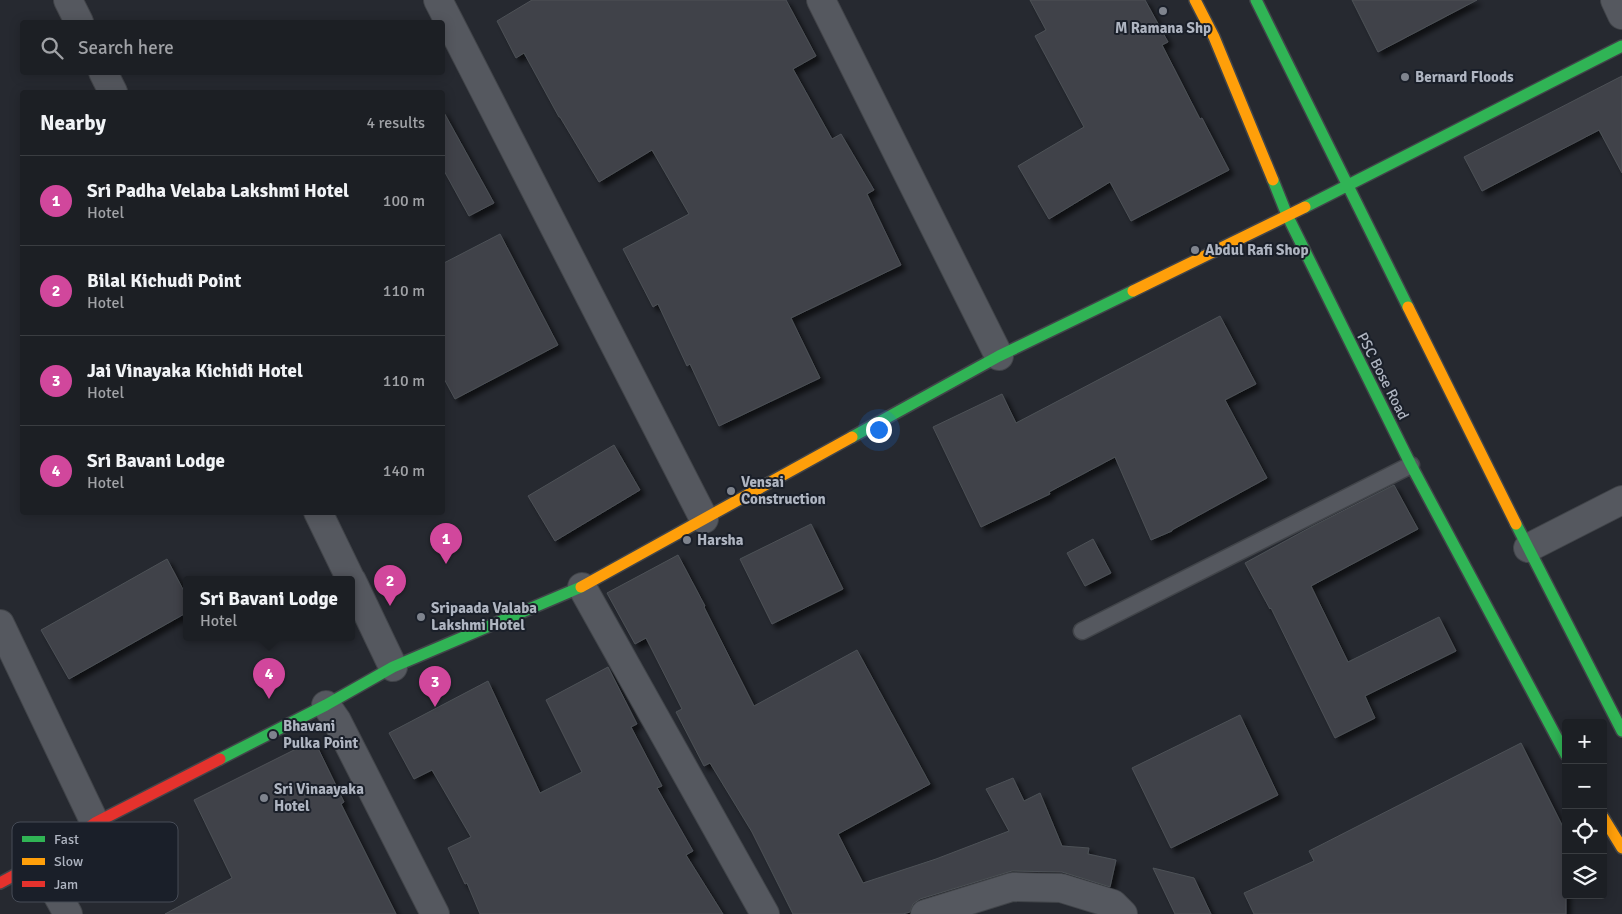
<!DOCTYPE html>
<meta charset="utf-8">
<style>
body{margin:0;font-family:Signika,sans-serif;background:#292c31;color:#f1f3f6}
.controls{position:absolute;right:15px;bottom:15px;display:grid;overflow:hidden;border-radius:5px;box-shadow:0 2px 12px #0003}
.controls button{width:45px;height:45px;display:grid;place-items:center;padding:0;border:0;border-bottom:1px solid #3a3d41;background:#1c1f24;color:#f1f3f6;font:25px sans-serif}
.you{position:absolute;left:878px;top:429px;width:18px;height:18px;margin:-12px;border:4px solid #fff;border-radius:50%;background:#1a73e8;box-shadow:0 0 0 8px #1a73e833}
.badge{display:grid;place-items:center;width:32px;height:32px;border-radius:50%;background:#7f848e;color:#fff;font-size:16px;font-weight:700}
.pin{position:absolute;translate:-50% -41px;filter:drop-shadow(0 1px 2px #0008)}
.pin::after{content:'';position:absolute;top:26px;width:18px;height:15px;background:inherit;clip-path:polygon(0 0,100% 0,50% 100%)}
.popup{position:absolute;left:183px;top:576px;width:172px;height:65px;box-sizing:border-box;display:grid;place-content:center;border-radius:5px;background:#1c1f24;filter:drop-shadow(0 1px 4px #0005);font-size:16px;white-space:nowrap;color:#a0a2a6}
.popup b{font-size:19px;color:#f1f3f6}
.popup::after{content:'';position:absolute;left:50%;top:100%;margin-left:-10px;border:10px solid transparent;border-top-color:#1c1f24}
.list{margin:0;padding:0;list-style:none}
h2{display:flex;justify-content:space-between;align-items:center;height:65px;margin:0;padding:0 20px;font-size:21px}
h2 small{font-size:16px;font-weight:400;color:#a0a2a6}
.list li{display:grid;grid-template-columns:32px 1fr auto;gap:15px;align-items:center;box-sizing:border-box;height:90px;padding:0 20px;border-top:1px solid #3a3d41}
.list b{display:block;font-size:19px;white-space:nowrap}
.list p{margin:0;font-size:16px;white-space:nowrap;color:#a0a2a6}
.list em{font-size:16px;font-style:normal;color:#a0a2a6}
.icon{flex:none;width:28px;height:28px;fill:none;stroke:currentColor;stroke-width:2;stroke-linecap:round;stroke-linejoin:round}
.map{position:relative;flex:none;width:1622px;height:914px;overflow:hidden}
.search{position:absolute;background:#1c1f24;box-shadow:0 2px 12px #0003;left:20px;top:20px;width:425px;height:55px;display:flex;align-items:center;gap:12px;box-sizing:border-box;padding:0 18px;border-radius:5px;color:#a0a2a6;font-size:19px}
.panel{position:absolute;background:#1c1f24;box-shadow:0 2px 12px #0003;left:20px;top:90px;width:425px;height:425px;border-radius:5px}
.map>svg:first-child{display:block}
.building{fill:#404348;stroke:#4d5157;filter:url(#shadow)}
.lines{fill:none;stroke-linecap:round;stroke-linejoin:round}
.lane-casing{stroke:#414449;stroke-width:19}
.street-casing{stroke:#414449;stroke-width:30}
.fast-casing{stroke:#414449;stroke-width:14}
.slow-casing{stroke:#414449;stroke-width:14}
.jam-casing{stroke:#414449;stroke-width:14}
.lane{stroke:#55585f;stroke-width:16}
.street{stroke:#55585f;stroke-width:28}
.fast{stroke:#30b455;stroke-width:11}
.slow{stroke:#ff9f0a;stroke-width:11}
.jam{stroke:#e5322d;stroke-width:11}
.poi-dot{fill:#7f848e;stroke:#1a1f29;stroke-width:2}
.labels{text-anchor:middle;stroke-width:4;stroke-linejoin:round;paint-order:stroke}
.poi-label{font-size:15px;font-weight:bold;fill:#afb5c1;stroke:#1a1f29;text-anchor:start}
.street-label{font-size:15px;fill:#afb5c1;stroke:#1a1f29}
.key{fill:#1a1f29;stroke:#474c57;stroke-width:1}
.key-label{font-size:14px;fill:#afb5c1}
</style>
<div class="map">
<svg width="1622" height="914" viewBox="0 0 1622 914">
<defs>
<filter id="shadow"><feDropShadow dx="4.5" dy="4.5" stdDeviation="2.5" flood-color="#0009"/></filter>
</defs>
<rect width="100%" height="100%" fill="#262930"/>
<!-- building -->
<path class="building" d="M 532,0 L 786,0 L 816,56 L 793,69 L 832,139 L 841,134 L 874,190 L 867,194 L 901,265 L 791,318 L 820,378 L 719,426 L 690,364 L 687,366 L 658,304 L 653,307 L 623,249 L 689,214 L 652,150 L 599,182 L 560,117 L 559,117 L 524,53 L 516,58 L 497,21 Z
M 1030,0 L 1145,0 L 1168,42 L 1162,45 L 1200,119 L 1202,118 L 1229,170 L 1131,221 L 1110,182 L 1049,219 L 1018,166 L 1084,127 L 1035,36 L 1046,30 Z
M 1352,0 L 1477,0 L 1378,52 Z
M 1622,76 L 1622,173 L 1599,130 L 1482,191 L 1464,157 Z
M 442,109 L 494,203 L 469,216 L 442,167 Z
M 500,234 L 558,345 L 455,399 L 442,375 L 442,264 Z
M 1220,316 L 1256,384 L 1225,400 L 1267,478 L 1172,530 L 1172,531 L 1151,540 L 1115,457 L 1049,492 L 1050,494 L 981,527 L 933,427 L 1002,394 L 1016,423 Z
M 614,445 L 640,490 L 555,541 L 528,496 Z
M 1394,485 L 1418,529 L 1311,586 L 1348,662 L 1439,617 L 1456,651 L 1365,696 L 1375,718 L 1335,738 L 1271,608 L 1270,609 L 1245,563 L 1311,527 Z
M 811,524 L 843,589 L 772,624 L 740,559 Z
M 1093,539 L 1111,573 L 1085,586 L 1067,553 Z
M 678,555 L 705,606 L 704,607 L 754,706 L 857,650 L 930,784 L 838,834 L 863,883 L 936,859 L 1009,831 L 986,789 L 1013,778 L 1024,801 L 1040,793 L 1062,846 L 1089,848 L 1088,854 L 1116,860 L 1110,887 L 1062,872 L 1012,871 L 920,899 L 913,904 L 910,912 L 903,914 L 793,914 L 752,832 L 710,763 L 704,766 L 676,712 L 682,709 L 646,638 L 635,644 L 607,593 Z
M 167,559 L 186,595 L 186,613 L 69,679 L 41,630 Z
M 608,667 L 637,724 L 631,727 L 662,786 L 657,788 L 693,851 L 686,855 L 723,914 L 480,914 L 467,883 L 465,884 L 448,848 L 471,837 L 432,770 L 414,779 L 389,733 L 488,681 L 540,793 L 582,772 L 546,700 Z
M 1240,715 L 1278,795 L 1171,848 L 1132,768 Z
M 314,740 L 344,802 L 341,804 L 396,914 L 165,914 L 232,878 L 194,800 Z
M 1521,743 L 1566,833 L 1566,914 L 1254,914 L 1244,893 L 1314,861 L 1309,851 Z
M 1153,868 L 1194,878 L 1211,914 L 1175,914 Z"/>
<g class="lines">
<!-- lane casing -->
<g class="lane-casing">
<path id="lane" d="M 1082,631 L 1411,465"/>
</g>
<!-- street casing -->
<g class="street-casing">
<path id="street" d="M 68,0 L 79,22
M 438,0 L 704,519
M 821,0 L 999,356
M 1615,0 L 1622,15
M 103,72 L 113,92
M 318,512 L 351,580
M 1528,548 L 1622,500
M 352,581 L 393,667
M 582,587 L 765,914
M 0,624 L 95,823
M 326,705 L 337,721 L 435,914
M 39,862 L 68,914
M 925,914 L 1012,887 L 1061,888 L 1113,904 L 1123,914"/>
</g>
<!-- fast casing -->
<g class="fast-casing">
<path id="fast" d="M 1256,0 L 1408,307
M 1273,180 L 1287,215 L 1411,465 L 1566,755
M 1305,207 L 1622,46
M 852,437 L 999,356 L 1133,291
M 1516,524 L 1622,731
M 220,759 L 326,705 L 393,667 L 581,587"/>
</g>
<!-- slow casing -->
<g class="slow-casing">
<path id="slow" d="M 1195,0 L 1214,37 L 1273,180
M 1133,291 L 1305,207
M 1408,307 L 1516,524
M 581,587 L 852,437
M 1603,817 L 1622,848"/>
</g>
<!-- jam casing -->
<g class="jam-casing">
<path id="jam" d="M 0,883 L 39,862 L 95,823 L 220,759"/>
</g>
<!-- lane -->
<use href="#lane" class="lane"/>
<!-- street -->
<use href="#street" class="street"/>
<!-- fast -->
<use href="#fast" class="fast"/>
<!-- slow -->
<use href="#slow" class="slow"/>
<!-- jam -->
<use href="#jam" class="jam"/>
</g>
<!-- markers -->
<g class="poi-dot">
<circle cx="1163" cy="11" r="5"/>
<circle cx="1405" cy="77" r="5"/>
<circle cx="1195" cy="250" r="5"/>
<circle cx="731" cy="491" r="5"/>
<circle cx="687" cy="540" r="5"/>
<circle cx="421" cy="617" r="5"/>
<circle cx="273" cy="735" r="5"/>
<circle cx="264" cy="798" r="5"/>
</g>
<g class="labels">
<!-- poi labels -->
<g class="poi-label">
<text x="1163" y="33" text-anchor="middle">M Ramana Shp</text>
<text x="1415" y="82">Bernard Floods</text>
<text x="1205" y="255">Abdul Rafi Shop</text>
<text x="741" y="487">Vensai<tspan x="741" dy="17">Construction</tspan></text>
<text x="697" y="545">Harsha</text>
<text x="431" y="613">Sripaada Valaba<tspan x="431" dy="17">Lakshmi Hotel</tspan></text>
<text x="283" y="731">Bhavani<tspan x="283" dy="17">Pulka Point</tspan></text>
<text x="274" y="794">Sri Vinaayaka<tspan x="274" dy="17">Hotel</tspan></text>
</g>
<!-- street labels -->
<g class="street-label">
<text transform="translate(1383 376) rotate(63)" y="5">PSC Bose Road</text>
</g>
</g>
<!-- legend -->
<rect x="12" y="822" width="166" height="80" rx="8" class="key"/>
<rect x="22" y="836" width="23" height="6" fill="#30b455"/>
<rect x="22" y="858" width="23" height="7" fill="#ff9f0a"/>
<rect x="22" y="881" width="23" height="6" fill="#e5322d"/>
<g class="key-label">
<text x="54" y="844">Fast</text>
<text x="54" y="866">Slow</text>
<text x="54" y="889">Jam</text>
</g>
</svg>
<div class="controls">
<button>+</button>
<button>−</button>
<button><svg class="icon" aria-label="locate" viewBox="0 0 24 24"><circle cx="12" cy="12" r="6"/><path d="M12 2v4M12 18v4M2 12h4M18 12h4"/></svg></button>
<button><svg class="icon" aria-label="layers" viewBox="0 0 24 24"><path d="M12 4l9 5-9 5-9-5zM3 14l9 5 9-5"/></svg></button>
</div>
<div class="you"></div>
<div class="pin badge" style="left:446px;top:564px;background:#d1479c">1</div>
<div class="pin badge" style="left:390px;top:606px;background:#d1479c">2</div>
<div class="pin badge" style="left:435px;top:707px;background:#d1479c">3</div>
<div class="pin badge" style="left:269px;top:699px;background:#d1479c">4</div>
<div class="popup"><b>Sri Bavani Lodge</b>Hotel</div>
<div class="search"><svg class="icon" aria-label="search" viewBox="0 0 24 24"><circle cx="10" cy="10" r="6"/><path d="M15 15l6 6"/></svg>Search here</div>
<section class="panel">
<h2>Nearby<small>4 results</small></h2>
<ul class="list">
<li><span class="badge" style="background:#d1479c">1</span><div><b>Sri Padha Velaba Lakshmi Hotel</b><p>Hotel</p></div><em>100 m</em></li>
<li><span class="badge" style="background:#d1479c">2</span><div><b>Bilal Kichudi Point</b><p>Hotel</p></div><em>110 m</em></li>
<li><span class="badge" style="background:#d1479c">3</span><div><b>Jai Vinayaka Kichidi Hotel</b><p>Hotel</p></div><em>110 m</em></li>
<li><span class="badge" style="background:#d1479c">4</span><div><b>Sri Bavani Lodge</b><p>Hotel</p></div><em>140 m</em></li>
</ul>
</section>
</div>
